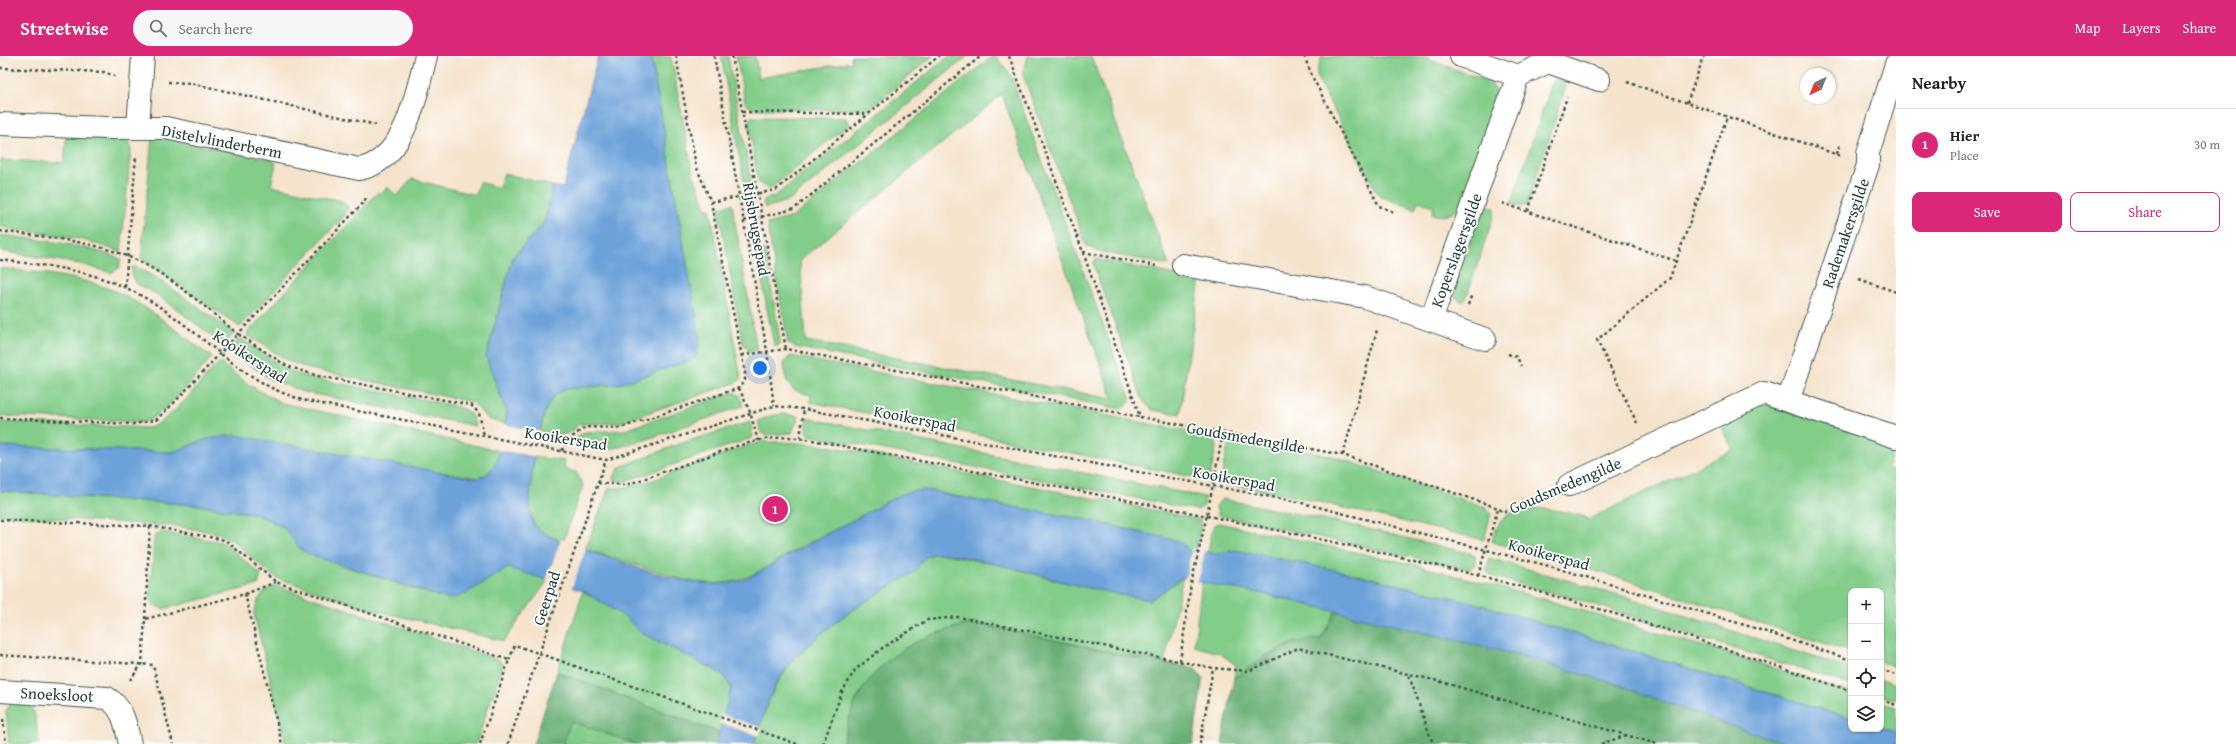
<!DOCTYPE html>
<meta charset="utf-8">
<style>
body{margin:0;font-family:"Gentium Book Plus",serif;background:#f6f6f6;color:#222}
.controls{position:absolute;right:12px;bottom:12px;display:grid;overflow:hidden;border-radius:8px;box-shadow:0 1px 3px #0004}
.controls button{width:36px;height:36px;display:grid;place-items:center;padding:0;border:0;border-bottom:1px solid #e0e0e0;background:#fff;color:#222;font:20px sans-serif}
.compass{position:absolute;left:1800px;top:12px;width:36px;height:36px;border-radius:50%;background:#fff;box-shadow:0 1px 3px #0004;rotate:223deg}
.you{position:absolute;left:760px;top:312px;width:14px;height:14px;margin:-10px;border:3px solid #fff;border-radius:50%;background:#1a73e8;box-shadow:0 0 0 6px #1a73e833}
.badge{display:grid;place-items:center;width:26px;height:26px;border-radius:50%;background:#db2777;color:#fff;font-size:13px;font-weight:700}
.pin{position:absolute;translate:-50% -50%;border:2px solid #fff;box-shadow:0 1px 4px #0006}
.list{margin:0;padding:0;list-style:none}
h2{display:flex;justify-content:space-between;align-items:center;height:52px;margin:0;padding:0 16px;font-size:17px}
h2 small{font-size:13px;font-weight:400;color:#767676}
.list li{display:grid;grid-template-columns:26px 1fr auto;gap:12px;align-items:center;box-sizing:border-box;height:72px;padding:0 16px;border-top:1px solid #e0e0e0}
.list b{display:block;font-size:15px;white-space:nowrap}
.list p{margin:0;font-size:13px;white-space:nowrap;color:#767676}
.list em{font-size:13px;font-style:normal;color:#767676}
.actions{display:flex;gap:8px;padding:12px 16px}
.actions a{flex:1;padding:9px 0;border:1px solid #db2777;border-radius:8px;text-align:center;font-size:14px;color:#db2777}
.actions .main{background:#db2777;color:#fff}
.icon{flex:none;width:22px;height:22px;fill:none;stroke:currentColor;stroke-width:2;stroke-linecap:round;stroke-linejoin:round}
.map{position:relative;flex:none;width:1896px;height:688px;overflow:hidden}
header{display:flex;align-items:center;gap:24px;box-sizing:border-box;height:56px;padding:0 20px;background:#db2777;color:#fff}
header strong{font-size:19px}
nav{display:flex;gap:22px;margin-inline-start:auto;font-size:14px}
.search{width:280px;height:36px;background:#f6f6f6;display:flex;align-items:center;gap:10px;box-sizing:border-box;padding:0 14px;border-radius:22px;color:#767676;font-size:15px}
main{display:flex}
aside{flex:1;background:#fff}
.map>svg:first-child{display:block}
.green{fill:#83cd8a;stroke:#51855f;fill-rule:evenodd}
.forest{fill:#6ab076;stroke:#447655}
.water{fill:#6ca1d9;stroke:#466f86}
.pier{fill:#f5e3cc}
.lines{fill:none;stroke-linecap:round;stroke-linejoin:round}
.minor-casing{stroke:#3f564b;stroke-width:24}
.path{stroke:#3f564b;stroke-width:2.5;stroke-dasharray:3 3;stroke-linecap:butt}
.minor{stroke:#fff;stroke-width:22}
.labels{text-anchor:middle;stroke-width:3.5;stroke-linejoin:round;paint-order:stroke}
.street-label{font-size:16px;fill:#1f3d34;stroke:#fff}
</style>
<header>
<strong>Streetwise</strong>
<div class="search"><svg class="icon" aria-label="search" viewBox="0 0 24 24"><circle cx="10" cy="10" r="6"/><path d="M15 15l6 6"/></svg>Search here</div>
<nav><a>Map</a><a>Layers</a><a>Share</a></nav>
</header>
<main>
<div class="map">
<svg width="1896" height="688" viewBox="0 0 1896 688">
<rect width="100%" height="100%" fill="#fff"/>
<filter id="ink" filterUnits="userSpaceOnUse"><feTurbulence type="fractalNoise" baseFrequency=".025" numOctaves="2"/><feDisplacementMap in="SourceGraphic" scale="8" xChannelSelector="R" yChannelSelector="G"/><feConvolveMatrix kernelMatrix="1 2 1 2 8 2 1 2 1" color-interpolation-filters="sRGB"/></filter>
<filter id="wash" filterUnits="userSpaceOnUse"><feTurbulence type="fractalNoise" baseFrequency=".012" numOctaves="4" result="noise"/><feDisplacementMap in="SourceGraphic" scale="16" xChannelSelector="R" yChannelSelector="G"/><feGaussianBlur stdDeviation="0.9" result="paint"/><feColorMatrix in="noise" values="0 0 0 0 0 0 0 0 0 0 0 0 0 0 0 0 0 1.4 0 .05"/><feComposite in="paint" operator="in"/></filter>
<g filter="url(#wash)">
<rect width="100%" height="100%" fill="#f5e3cc"/>
<!-- green -->
<path class="green" d="M 651,0 L 671,0 L 693,118 L 707,153 L 710,153 L 741,322 L 738,326 L 618,367 L 579,368 C 565,384 559,379 540,375 L 545,354 L 552,341 L 565,333 L 619,328 L 695,302 L 700,283 Z
M 721,0 L 728,0 L 751,125 L 748,131 L 745,131 Z
M 736,0 L 755,0 L 759,22 L 852,6 L 851,0 L 933,0 L 868,54 L 753,53 L 745,47 Z
M 949,0 L 968,0 L 790,144 L 765,152 L 763,146 L 765,143 L 774,141 Z
M 993,0 L 996,0 L 1009,16 L 1130,341 L 1130,346 L 1122,353 L 794,291 L 788,287 L 767,168 L 793,161 ZM 1001,39 L 1002,39 L 1113,343 L 806,285 L 800,204 Z
M 1028,0 L 1091,0 L 1169,209 L 1096,195 L 1086,189 L 1023,19 Z
M 1322,0 L 1429,0 L 1429,4 L 1491,26 L 1497,37 L 1496,45 L 1461,149 C 1453,159 1444,162 1432,158 L 1434,150 L 1418,145 L 1415,153 L 1379,140 L 1317,22 L 1317,15 Z
M 1555,23 L 1564,25 L 1566,31 L 1527,149 L 1521,151 L 1513,148 L 1512,145 L 1552,27 Z
M 751,61 L 846,62 L 849,68 L 771,132 L 767,132 L 759,127 L 758,124 L 748,65 Z
M 152,80 L 272,104 L 276,107 L 271,130 L 342,145 L 348,151 L 346,158 L 240,271 L 141,203 Z
M 68,81 L 122,83 L 129,87 L 131,93 L 121,196 L 81,183 L 0,171 L 0,104 L 64,107 L 66,83 Z
M 504,117 L 553,130 L 544,167 L 513,201 L 486,301 L 507,357 L 505,368 L 488,363 L 472,346 L 310,313 L 290,306 L 247,279 L 248,276 L 378,136 L 381,138 L 387,131 L 397,140 L 412,123 L 475,139 L 479,126 L 499,132 Z
M 732,148 L 757,294 L 749,295 L 743,287 L 718,152 Z
M 1483,149 L 1494,151 L 1495,155 L 1466,243 L 1463,246 L 1452,239 Z
M 0,179 C 41,184 83,188 121,203 L 119,212 L 111,217 L 81,208 L 0,195 Z
M 756,193 L 765,195 L 779,279 L 780,288 L 778,290 L 774,290 Z
M 1096,203 L 1200,224 L 1180,358 L 1152,354 L 1143,345 L 1093,208 Z
M 132,210 L 158,222 L 234,277 L 224,289 L 158,239 L 137,228 L 132,219 Z
M 0,212 C 41,217 90,221 127,241 C 157,257 184,281 212,301 C 195,320 166,360 142,366 L 0,360 Z
M 240,282 L 287,314 L 307,321 L 451,349 C 466,354 471,353 475,370 L 303,336 L 266,321 L 230,294 Z
M 790,300 L 1209,379 L 1217,387 L 1209,424 L 810,346 L 811,339 C 790,335 785,330 784,307 Z
M 219,306 L 251,330 L 282,347 L 500,395 C 496,409 493,414 481,422 L 207,383 L 173,396 L 0,390 L 0,366 L 150,372 C 177,359 198,328 219,306 Z
M 734,336 L 740,340 L 743,350 L 639,386 L 608,394 L 602,395 L 576,390 L 578,380 L 585,376 L 625,374 Z
M 1760,347 L 1896,388 L 1887,413 L 1896,416 L 1896,611 L 1881,606 L 1881,535 L 1851,535 L 1851,596 L 1621,522 L 1492,486 C 1501,438 1552,453 1586,461 L 1587,464 L 1733,394 L 1723,373 L 1724,368 Z
M 782,358 L 799,360 L 792,377 L 764,379 L 761,377 L 758,365 L 770,360 Z
M 807,362 L 1205,441 L 1204,450 L 1197,454 L 808,379 L 806,375 Z
M 750,366 L 753,379 L 752,382 L 623,426 L 612,423 L 620,411 L 630,407 L 679,388 Z
M 1238,381 L 1336,401 L 1485,451 L 1491,457 L 1484,484 L 1297,441 L 1221,427 C 1223,415 1225,384 1238,381 Z
M 762,386 C 819,384 877,400 932,411 C 1020,428 1109,445 1197,463 L 1200,464 L 1201,469 L 1195,494 L 1191,496 L 1187,495 L 1184,489 L 1092,465 L 948,439 L 932,434 L 886,445 L 875,453 L 816,483 L 754,518 L 736,525 L 713,528 L 684,524 L 585,493 L 609,432 C 633,433 655,423 677,415 C 705,405 734,393 762,386 Z
M 534,401 L 565,405 L 564,413 L 576,416 L 583,429 L 563,486 C 556,482 542,477 536,471 C 524,456 533,419 534,401 Z
M 0,435 L 197,449 L 256,458 L 285,472 L 311,499 L 439,541 L 508,511 L 548,524 L 504,585 L 369,553 L 277,522 L 268,516 L 232,484 L 218,477 L 175,470 L 0,459 Z
M 1222,443 L 1348,468 L 1473,498 L 1475,500 L 1475,508 L 1471,513 L 1467,513 L 1218,459 L 1216,450 Z
M 1219,467 L 1416,509 L 1540,542 L 1726,597 L 1851,637 L 1851,662 L 1475,547 L 1345,516 L 1235,494 L 1217,498 L 1208,496 L 1213,470 Z
M 161,476 L 221,486 L 228,490 L 261,519 L 258,529 L 163,553 L 152,548 L 150,540 L 154,482 L 156,477 Z
M 939,497 L 1005,510 L 1063,526 L 1150,544 L 1183,521 L 1164,607 L 975,567 C 928,576 885,595 859,639 C 850,653 847,672 842,688 L 754,688 C 762,666 767,643 780,623 C 807,580 865,545 909,519 C 922,512 918,499 939,497 Z
M 1489,502 L 1637,544 L 1851,613 L 1851,629 L 1583,545 L 1494,521 L 1487,516 Z
M 1202,525 L 1217,530 L 1255,536 L 1336,555 L 1321,583 L 1295,586 L 1266,600 L 1234,622 L 1236,609 L 1219,597 L 1194,590 Z
M 277,530 L 499,604 L 503,609 L 476,688 L 286,688 L 254,558 C 256,545 263,532 277,530 Z
M 583,535 L 625,561 L 641,577 L 715,614 L 726,622 L 731,632 L 720,677 L 557,616 Z
M 1881,623 L 1896,628 L 1896,644 L 1881,639 Z
M 16,646 C 42,648 34,669 39,688 L 9,688 L 6,656 L 10,648 Z
M 1881,647 L 1896,651 L 1896,676 L 1881,672 Z
M 570,665 L 636,688 L 563,688 Z"/>
<!-- forest -->
<path class="forest" d="M 1336,555 L 1517,599 L 1616,628 L 1713,664 L 1788,688 L 1222,688 L 1234,622 L 1266,600 L 1295,586 L 1321,583 Z
M 975,567 L 1122,599 L 1194,612 L 1203,621 L 1193,688 L 842,688 C 847,672 850,653 859,639 C 885,595 928,576 975,567 Z
M 557,616 L 720,677 L 716,688 L 636,688 L 571,666 L 563,688 L 533,688 Z"/>
<!-- water -->
<path class="water" d="M 598,0 L 651,0 L 700,283 L 695,303 L 619,328 L 565,333 C 547,342 544,357 540,375 L 505,368 L 507,357 L 486,301 L 513,201 L 544,167 L 553,130 L 563,132 Z
M 234,379 L 473,422 C 490,422 496,409 500,395 L 534,401 C 533,418 524,459 537,472 C 548,482 580,492 595,497 C 635,510 693,535 736,526 C 752,522 767,511 782,503 C 812,486 842,470 872,454 C 886,447 897,438 913,435 C 926,433 936,435 948,439 L 1092,465 L 1179,485 L 1191,496 L 1195,494 L 1217,498 L 1235,494 L 1345,516 L 1475,547 L 1851,662 L 1851,673 L 1881,672 L 1896,676 L 1896,688 L 1788,688 L 1713,664 L 1616,628 L 1517,599 L 1255,536 L 1217,530 L 1183,521 L 1150,544 C 1121,539 1090,533 1061,525 C 1032,517 1003,509 973,503 C 962,501 949,497 937,498 C 919,498 922,512 911,518 C 866,544 806,580 779,623 C 767,643 762,666 754,688 L 716,688 L 731,632 L 726,622 L 715,614 L 641,577 L 625,561 L 583,535 L 508,512 L 462,540 L 448,543 L 311,499 L 301,494 L 285,472 L 256,458 L 197,449 L 0,435 L 0,390 L 173,396 L 207,383 Z"/>
<!-- pier -->
<path class="pier" d="M 561,483 L 586,492 L 571,534 L 546,525 Z
M 1195,492 L 1205,494 L 1198,526 L 1185,523 L 1192,493 Z
M 721,658 L 762,672 L 759,680 L 720,667 Z"/>
</g>
<g filter="url(#ink)">
<g class="lines">
<!-- minor casing -->
<g class="minor-casing">
<path id="minor" d="M 1461,0 L 1518,20 L 1548,6 L 1599,24
M 0,68 L 107,72 L 166,72 L 359,113 C 406,105 416,38 426,0
M 138,72 L 143,0
M 1183,209 L 1365,241 L 1485,283
M 1431,264 L 1518,20
M 1788,345 L 1868,109 L 1868,97 L 1896,8
M 1569,429 L 1764,337 L 1896,381
M 0,635 L 107,642 C 124,652 126,670 130,688"/>
</g>
<!-- path -->
<path class="path" d="M 714,0 L 767,295 L 774,350
M 732,0 L 786,293 L 1140,361
M 1009,0 L 1083,196 L 1140,361 L 1343,399 L 1498,452 L 1503,456 L 1544,439
M 1304,0 L 1313,22 L 1379,150 L 1394,156
M 0,12 L 104,16 L 115,20
M 168,26 L 190,27 L 376,69
M 1627,26 L 1841,100
M 1687,47 L 1704,0
M 742,56 L 868,58
M 1837,98 L 1840,87
M 711,146 L 776,134 L 939,0
M 1502,147 L 1676,205
M 1528,155 L 1567,41
M 744,165 L 794,153 L 981,0
M 0,175 C 42,181 89,184 129,201 C 167,216 206,252 238,278 L 365,145 L 366,139
M 1083,196 L 1156,210
M 0,204 C 50,210 95,214 140,239 C 185,263 219,302 263,327 C 275,335 289,339 302,344 L 606,404 L 774,350 L 804,353 L 1298,446 L 1553,511 L 1748,570 L 1851,604
M 1859,223 L 1896,236
M 125,231 L 136,100
M 1468,249 L 1472,238
M 1508,298 L 1517,301 L 1521,310
M 742,299 L 786,293
M 739,332 L 750,356 L 758,385
M 0,362 L 133,368 L 156,364 L 174,347 L 238,278 L 287,310 L 318,320 L 471,349 L 479,357 L 484,380
M 1637,367 L 1597,284 L 1670,222 L 1727,61
M 800,382 L 804,353
M 562,395 L 566,386 L 585,371 L 620,372 L 739,332 L 745,324 L 745,316 L 711,146 L 696,110 L 676,0
M 1343,399 L 1377,274
M 598,427 L 626,429 L 737,390 L 764,383 L 789,381 L 812,384 C 1034,428 1257,465 1476,519 C 1603,551 1727,593 1851,635
M 0,464 L 150,470 L 225,484 L 276,526 L 509,604 L 480,688
M 1478,520 L 1498,452
M 245,538 L 276,526
M 145,563 L 150,470
M 0,599 L 153,609 L 173,688
M 509,604 L 515,589 L 797,688
M 1180,605 L 1191,528 L 1207,459 L 1223,377
M 1881,614 L 1896,619
M 1409,620 L 1433,688
M 130,624 L 142,608 L 145,563 L 245,538 L 282,688
M 1881,644 L 1896,649
M 3,663 L 6,688
M 508,688 L 606,404
M 823,688 L 842,636 L 855,614 L 881,593 L 927,564 L 958,561 L 1213,612 L 1249,615 L 1298,592 L 1438,625 L 1657,688
M 1200,688 L 1213,612
M 1601,688 L 1627,679"/>
<!-- minor -->
<use href="#minor" class="minor"/>
</g>
</g>
<g class="labels">
<!-- street labels -->
<g class="street-label">
<text transform="translate(222 85) rotate(11)" y="6">Distelvlinderberm</text>
<text transform="translate(757 173) rotate(80)" y="6">Rijsbrugsepad</text>
<text transform="translate(1845 177) rotate(-71)" y="6">Rademakersgilde</text>
<text transform="translate(1456 194) rotate(-70)" y="6">Koperslagersgilde</text>
<text transform="translate(250 300) rotate(33)" y="6">Kooikerspad</text>
<text transform="translate(915 362) rotate(11)" y="6">Kooikerspad</text>
<text transform="translate(1246 381) rotate(10)" y="6">Goudsmedengilde</text>
<text transform="translate(566 382) rotate(9)" y="6">Kooikerspad</text>
<text transform="translate(1234 422) rotate(10)" y="6">Kooikerspad</text>
<text transform="translate(1565 429) rotate(-23)" y="6">Goudsmedengilde</text>
<text transform="translate(1549 498) rotate(15)" y="6">Kooikerspad</text>
<text transform="translate(546 542) rotate(-72)" y="6">Geerpad</text>
<text transform="translate(57 638) rotate(3)" y="6">Snoeksloot</text>
</g>
</g>
</svg>
<div class="controls">
<button>+</button>
<button>−</button>
<button><svg class="icon" aria-label="locate" viewBox="0 0 24 24"><circle cx="12" cy="12" r="6"/><path d="M12 2v4M12 18v4M2 12h4M18 12h4"/></svg></button>
<button><svg class="icon" aria-label="layers" viewBox="0 0 24 24"><path d="M12 4l9 5-9 5-9-5zM3 14l9 5 9-5"/></svg></button>
</div>
<svg class="compass" viewBox="-18 -18 36 36"><path d="M0-13l5 13h-10z" fill="#e53935"/><path d="M0 13l5-13h-10z" fill="#767676"/></svg>
<div class="you"></div>
<div class="pin badge" style="left:775px;top:453px">1</div>
</div>
<aside>
<h2>Nearby<small></small></h2>
<ul class="list">
<li><span class="badge">1</span><div><b>Hier</b><p>Place</p></div><em>30 m</em></li>
</ul>
<div class="actions"><a class="main">Save</a><a>Share</a></div>
</aside>
</main>
